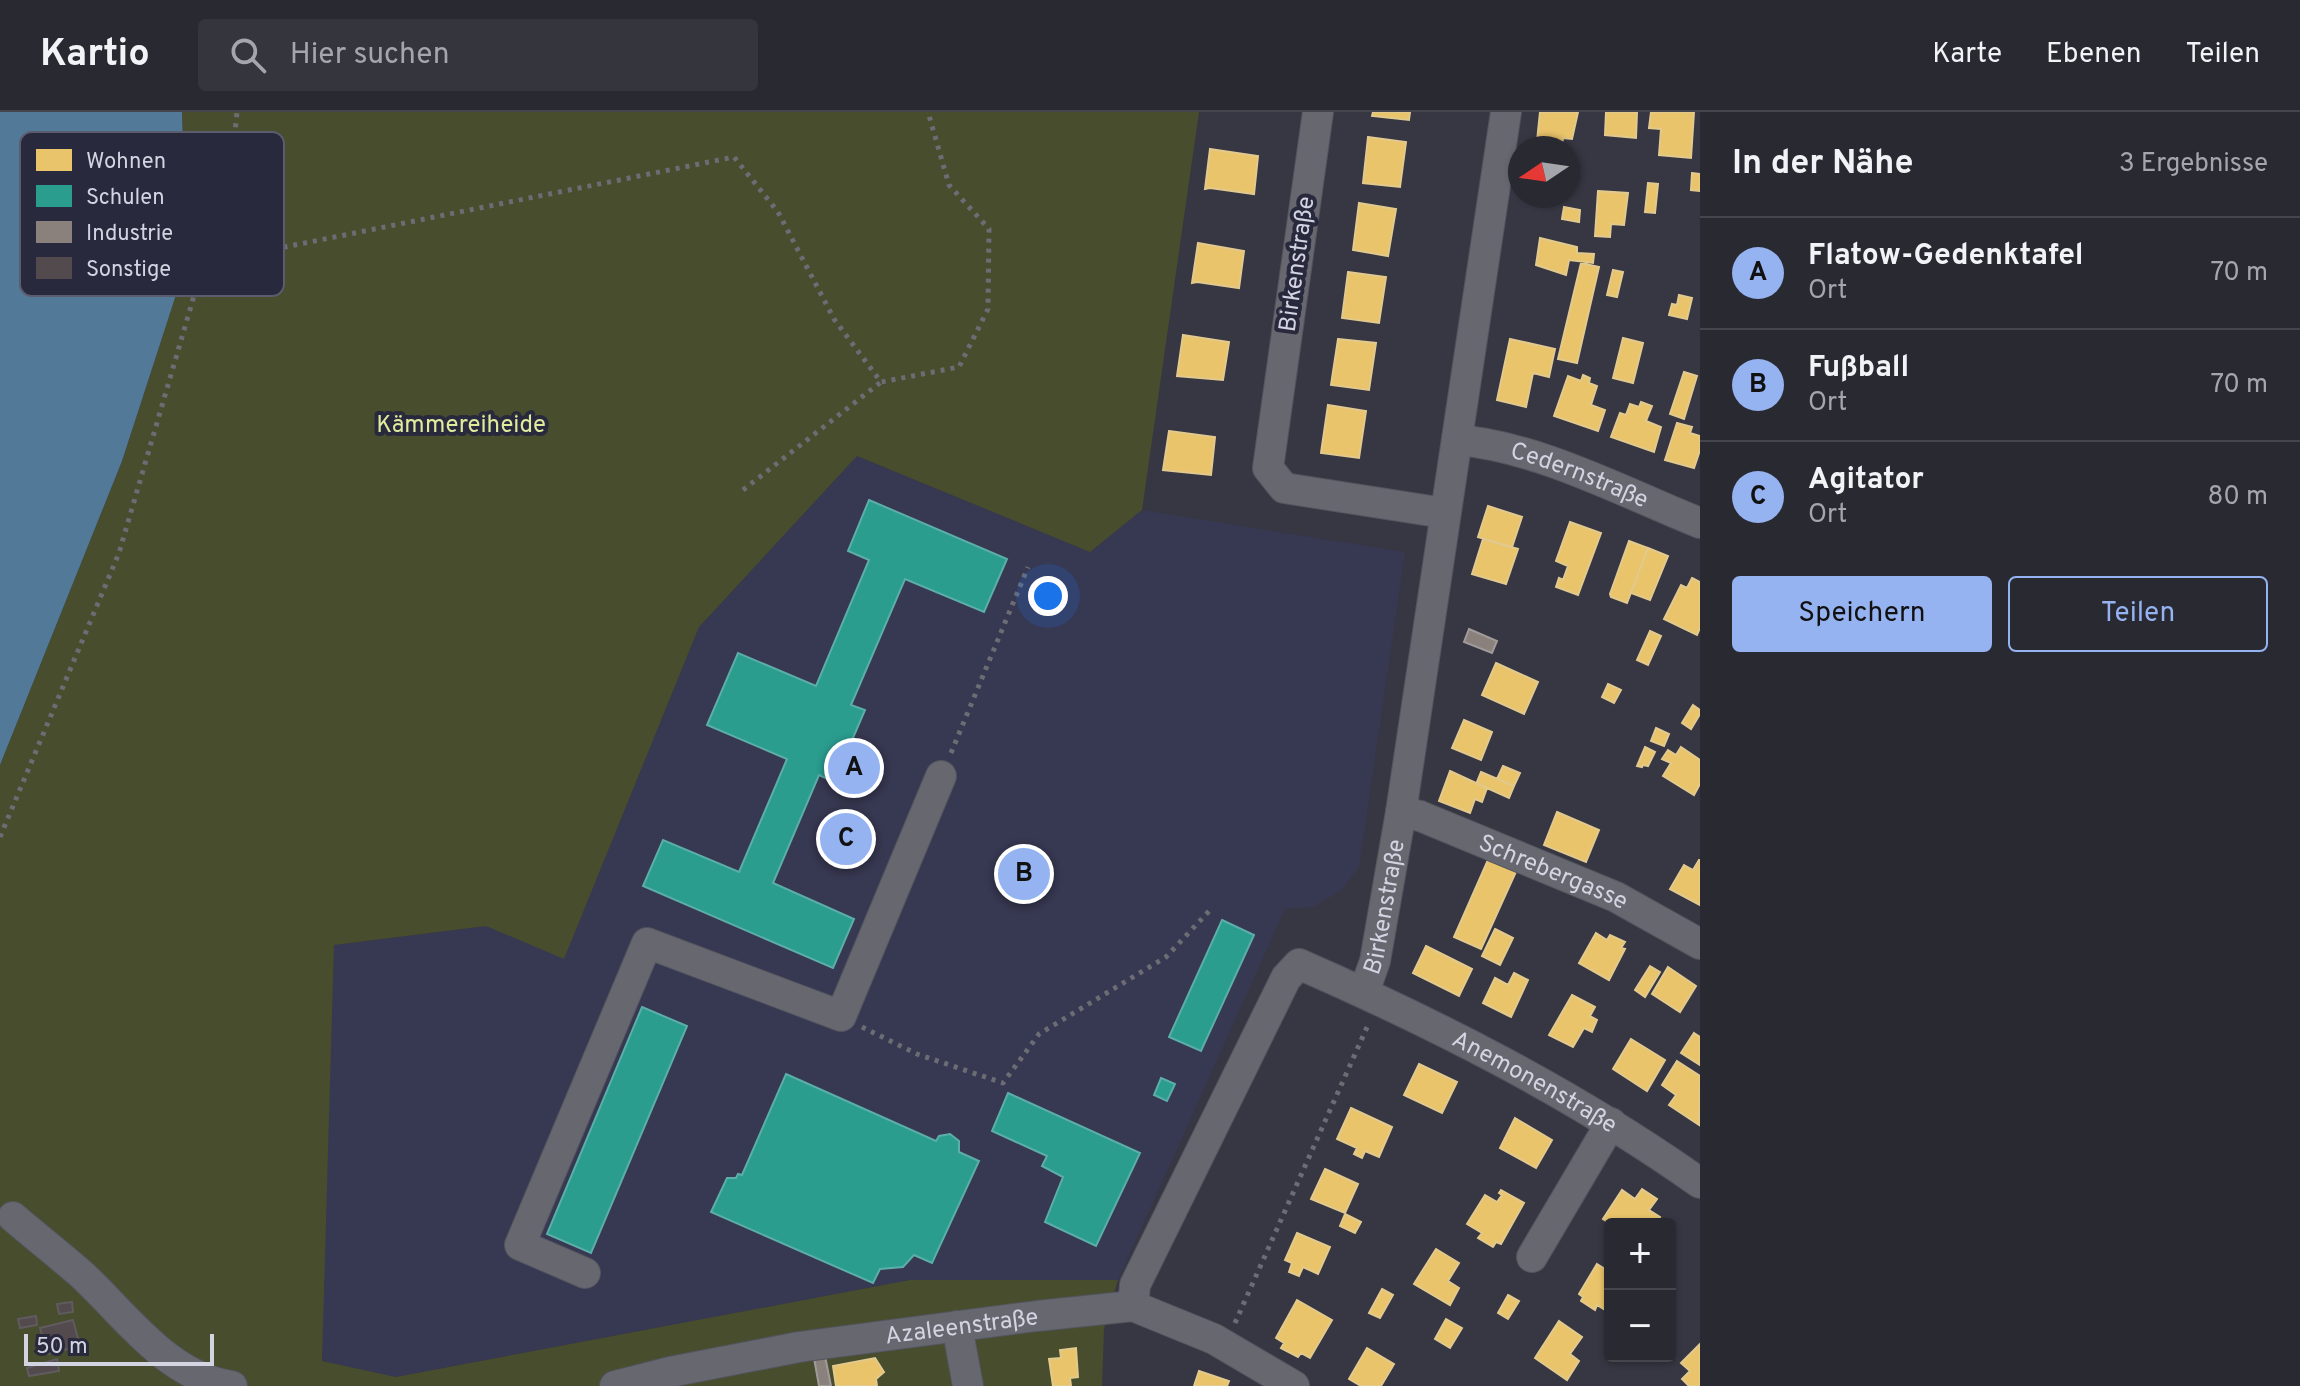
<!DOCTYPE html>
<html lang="de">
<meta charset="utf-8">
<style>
body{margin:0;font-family:Overpass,sans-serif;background:#35353e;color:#f1f3f6}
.controls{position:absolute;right:24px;bottom:24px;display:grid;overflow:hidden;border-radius:8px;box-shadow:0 2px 6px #0004}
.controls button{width:72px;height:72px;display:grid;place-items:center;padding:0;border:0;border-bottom:2px solid #45454d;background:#292932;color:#f1f3f6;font:40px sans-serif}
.compass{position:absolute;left:1508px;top:24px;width:72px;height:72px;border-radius:50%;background:#292932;box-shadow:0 2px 6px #0004;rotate:257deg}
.scale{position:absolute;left:24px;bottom:20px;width:190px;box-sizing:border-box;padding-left:8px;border:4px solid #d2d4e1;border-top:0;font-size:22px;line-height:28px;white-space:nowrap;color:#d2d4e1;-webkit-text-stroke:6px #28293d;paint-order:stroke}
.you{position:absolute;left:1048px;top:484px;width:28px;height:28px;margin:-20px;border:6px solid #fff;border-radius:50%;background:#1a73e8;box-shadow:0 0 0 12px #1a73e833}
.badge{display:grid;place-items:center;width:52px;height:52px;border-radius:50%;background:#95b2f1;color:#111;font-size:26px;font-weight:700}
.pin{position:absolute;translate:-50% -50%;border:4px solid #fff;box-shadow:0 2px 8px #0006}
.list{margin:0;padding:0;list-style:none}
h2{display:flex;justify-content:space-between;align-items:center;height:104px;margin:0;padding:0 32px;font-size:34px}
h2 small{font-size:26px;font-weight:400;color:#a5a6ac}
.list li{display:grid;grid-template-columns:52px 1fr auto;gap:24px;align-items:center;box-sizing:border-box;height:112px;padding:0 32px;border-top:2px solid #45454d}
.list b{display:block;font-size:30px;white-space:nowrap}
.list p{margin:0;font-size:26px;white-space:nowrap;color:#a5a6ac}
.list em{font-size:26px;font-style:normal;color:#a5a6ac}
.actions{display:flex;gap:16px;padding:24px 32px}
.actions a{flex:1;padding:18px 0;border:2px solid #95b2f1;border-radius:8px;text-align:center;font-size:28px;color:#95b2f1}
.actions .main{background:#95b2f1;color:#111}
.icon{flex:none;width:44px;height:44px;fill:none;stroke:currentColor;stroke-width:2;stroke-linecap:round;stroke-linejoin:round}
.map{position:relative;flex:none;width:1700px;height:1274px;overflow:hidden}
header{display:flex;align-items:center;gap:48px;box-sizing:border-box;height:112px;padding:0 40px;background:#292932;border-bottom:2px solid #45454d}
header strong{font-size:38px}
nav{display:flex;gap:44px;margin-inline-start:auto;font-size:28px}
.search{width:560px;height:72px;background:#35353e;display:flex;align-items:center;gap:20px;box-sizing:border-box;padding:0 28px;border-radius:8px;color:#a5a6ac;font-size:30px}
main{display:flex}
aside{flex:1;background:#292932}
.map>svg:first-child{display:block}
.built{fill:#373851}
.green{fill:#484d2d}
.water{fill:#537999}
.homes{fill:#e9c46a;stroke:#e2c98e;stroke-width:2}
.schools{fill:#2a9d8f;stroke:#5caea8;stroke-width:2}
.industry{fill:#8a817c;stroke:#a09a9a;stroke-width:2}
.building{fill:#534a4d;stroke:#605b5f;stroke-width:2}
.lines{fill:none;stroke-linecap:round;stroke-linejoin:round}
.minor-casing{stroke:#52545e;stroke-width:32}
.path{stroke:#6c6d74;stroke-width:5;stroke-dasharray:4 6;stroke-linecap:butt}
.minor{stroke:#66676f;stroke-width:30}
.labels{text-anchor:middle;stroke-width:8;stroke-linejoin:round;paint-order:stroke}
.street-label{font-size:24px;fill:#d2d4e1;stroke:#28293d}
.park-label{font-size:24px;fill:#e0ea9c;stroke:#28293d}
.key{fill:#28293d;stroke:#5b5c6e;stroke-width:2}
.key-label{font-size:22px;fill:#d2d4e1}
</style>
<header>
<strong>Kartio</strong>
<div class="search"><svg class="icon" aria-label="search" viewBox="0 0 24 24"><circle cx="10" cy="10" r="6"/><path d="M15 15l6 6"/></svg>Hier suchen</div>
<nav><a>Karte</a><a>Ebenen</a><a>Teilen</a></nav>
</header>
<main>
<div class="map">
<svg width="1700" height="1274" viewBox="0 0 1700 1274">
<rect width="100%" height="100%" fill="#373743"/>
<!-- built -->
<path class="built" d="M 857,344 L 1090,440 L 1142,398 L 1405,440 L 1359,755 L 1341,779 L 1313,795 L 1285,797 L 1118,1168 L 910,1168 L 396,1265 L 321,1249 L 334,833 L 486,814 L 564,846 L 699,515 Z"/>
<!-- green -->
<path class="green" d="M 182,0 L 1199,0 L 1142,398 L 1090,440 L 857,344 L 699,515 L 564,847 L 486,814 L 334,833 L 322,1249 L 396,1265 L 910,1168 L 1118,1168 L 1104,1217 L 1102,1274 L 0,1274 L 0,653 L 122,349 L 186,152 Z"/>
<!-- water -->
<path class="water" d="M 0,0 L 182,0 L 186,152 L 122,349 L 0,653 Z"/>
<!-- homes -->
<path class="homes" d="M 1373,0 L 1410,0 L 1409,8 L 1372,4 Z
M 1540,0 L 1578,0 L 1572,27 L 1563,26 L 1562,32 L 1537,29 Z
M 1606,0 L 1637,0 L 1636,26 L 1605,23 Z
M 1651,0 L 1694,0 L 1691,46 L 1659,43 L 1661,17 L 1649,16 Z
M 1368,25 L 1406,30 L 1400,75 L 1363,71 Z
M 1210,37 L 1258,44 L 1254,82 L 1210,76 L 1205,77 Z
M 1692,61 L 1700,62 L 1700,79 L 1691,78 Z
M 1648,71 L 1658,72 L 1655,101 L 1645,100 Z
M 1598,79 L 1628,81 L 1624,113 L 1611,112 L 1610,125 L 1595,124 Z
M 1359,91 L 1396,97 L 1388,144 L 1353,138 Z
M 1564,95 L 1580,98 L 1579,110 L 1562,107 Z
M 1540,126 L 1577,135 L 1577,141 L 1594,142 L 1593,151 L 1569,148 L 1566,163 L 1536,153 Z
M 1198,131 L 1244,139 L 1239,176 L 1197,170 L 1192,171 Z
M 1581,151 L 1599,155 L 1577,251 L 1558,247 Z
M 1613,158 L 1623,160 L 1617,185 L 1607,183 Z
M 1348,160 L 1386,165 L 1379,211 L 1342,206 Z
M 1679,183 L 1692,186 L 1687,207 L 1669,203 L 1672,192 L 1677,193 Z
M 1183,223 L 1229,230 L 1223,268 L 1177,264 Z
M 1623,226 L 1643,231 L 1633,271 L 1613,266 Z
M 1338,227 L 1376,231 L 1369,278 L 1331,273 Z
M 1510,227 L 1555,237 L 1549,265 L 1533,261 L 1526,295 L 1497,288 Z
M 1684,260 L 1697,264 L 1684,307 L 1670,302 Z
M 1583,263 L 1590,266 L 1589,271 L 1597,274 L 1591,293 L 1605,298 L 1598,319 L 1554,304 L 1568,264 L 1581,269 Z
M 1641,290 L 1652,294 L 1646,309 L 1661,315 L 1654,340 L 1611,325 L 1620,301 L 1626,303 L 1630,292 L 1639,295 Z
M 1328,293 L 1366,299 L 1359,346 L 1321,341 Z
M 1677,311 L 1692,315 L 1690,321 L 1700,324 L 1700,338 L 1694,356 L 1665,348 Z
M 1169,319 L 1215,325 L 1211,363 L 1163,358 Z
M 1488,394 L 1522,405 L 1512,435 L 1478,425 Z
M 1570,410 L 1601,421 L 1578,483 L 1556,475 L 1559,466 L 1563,468 L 1568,454 L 1556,449 Z
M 1483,427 L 1518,437 L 1506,472 L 1472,462 Z
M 1629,429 L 1648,436 L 1627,491 L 1611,485 L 1610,482 Z
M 1648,436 L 1668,444 L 1650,488 L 1631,481 Z
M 1692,466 L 1700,470 L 1700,516 L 1697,523 L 1664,507 L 1681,473 L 1687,476 Z
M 1650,519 L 1661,524 L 1648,553 L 1637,548 Z
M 1496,551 L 1538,570 L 1524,602 L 1482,583 Z
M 1608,572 L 1621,578 L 1614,591 L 1602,585 Z
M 1693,593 L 1700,598 L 1700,602 L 1691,617 L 1682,611 Z
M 1464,608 L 1492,620 L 1481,648 L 1452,636 Z
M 1656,616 L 1669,622 L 1664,634 L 1651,629 Z
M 1645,635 L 1655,640 L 1648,654 L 1643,653 L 1642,655 L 1637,654 Z
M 1681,635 L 1700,648 L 1700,672 L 1694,683 L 1663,664 L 1671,651 L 1662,647 L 1668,638 L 1676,643 Z
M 1503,654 L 1520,661 L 1514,674 L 1497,667 Z
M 1450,659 L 1487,676 L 1482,690 L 1475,687 L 1470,701 L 1439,689 Z
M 1481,660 L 1514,674 L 1509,686 L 1480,673 L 1477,670 Z
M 1557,700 L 1599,718 L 1586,750 L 1544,733 Z
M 1491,741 L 1519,753 L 1481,837 L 1454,825 Z
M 1699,748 L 1700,748 L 1700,793 L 1670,777 L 1684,753 L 1693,758 Z
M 1495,817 L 1513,826 L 1500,853 L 1482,844 Z
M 1596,821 L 1607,828 L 1610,823 L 1625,830 L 1621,836 L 1625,837 L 1609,868 L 1579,851 Z
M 1426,834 L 1472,857 L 1459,884 L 1413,861 Z
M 1650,854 L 1660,860 L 1645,885 L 1635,878 Z
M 1668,855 L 1696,874 L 1680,900 L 1652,882 Z
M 1514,861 L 1528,868 L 1511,905 L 1483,891 L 1495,866 L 1508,873 Z
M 1572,883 L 1595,895 L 1590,904 L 1597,908 L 1592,920 L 1584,916 L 1573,935 L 1549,923 Z
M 1694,921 L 1700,925 L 1700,953 L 1681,941 Z
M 1631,927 L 1665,948 L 1647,979 L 1613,957 Z
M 1677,949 L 1700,964 L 1699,1013 L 1669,993 L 1676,983 L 1662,973 Z
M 1419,952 L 1457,970 L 1442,1001 L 1404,983 Z
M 1351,996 L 1392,1015 L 1379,1045 L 1365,1039 L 1362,1046 L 1354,1042 L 1357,1036 L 1337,1027 Z
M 1515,1006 L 1552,1028 L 1536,1056 L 1500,1036 Z
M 1325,1057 L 1358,1072 L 1345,1101 L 1311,1087 Z
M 1642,1077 L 1657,1087 L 1649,1098 L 1660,1105 L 1655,1112 L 1611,1112 L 1603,1107 L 1622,1078 L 1635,1087 Z
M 1501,1078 L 1524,1091 L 1501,1132 L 1496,1130 L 1493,1135 L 1478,1126 L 1482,1121 L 1467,1112 L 1485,1083 L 1497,1090 L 1502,1083 L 1499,1081 Z
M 1345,1102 L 1361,1110 L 1355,1121 L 1340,1114 Z
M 1297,1121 L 1330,1135 L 1318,1162 L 1303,1155 L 1299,1164 L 1289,1160 L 1292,1151 L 1285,1148 Z
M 1436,1137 L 1459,1151 L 1448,1169 L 1459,1176 L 1450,1193 L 1414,1172 Z
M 1597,1152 L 1610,1160 L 1610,1201 L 1597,1193 L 1595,1198 L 1581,1189 L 1583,1185 L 1579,1182 Z
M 1382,1177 L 1393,1183 L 1380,1206 L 1369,1201 Z
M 1508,1183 L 1519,1189 L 1508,1207 L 1498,1201 Z
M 1297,1188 L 1332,1208 L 1310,1246 L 1301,1241 L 1298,1245 L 1281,1236 L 1284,1231 L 1276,1226 Z
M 1446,1207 L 1462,1216 L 1450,1236 L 1435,1227 Z
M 1559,1209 L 1582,1225 L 1570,1242 L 1579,1249 L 1567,1268 L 1535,1246 Z
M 1700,1232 L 1700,1274 L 1689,1274 L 1682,1267 L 1690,1259 L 1681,1251 Z
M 1076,1236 L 1078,1265 L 1070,1266 L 1071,1274 L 1053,1274 L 1049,1247 L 1061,1246 L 1060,1238 Z
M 1367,1236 L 1394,1252 L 1381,1274 L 1361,1274 L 1349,1267 Z
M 875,1246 L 884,1260 L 876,1267 L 877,1274 L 836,1274 L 833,1254 Z
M 1199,1259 L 1229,1269 L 1227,1274 L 1194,1274 Z"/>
<!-- schools -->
<path class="schools" d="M 869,388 L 1007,447 L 984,500 L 905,467 L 851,593 L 865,598 L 834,670 L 819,663 L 773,771 L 854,807 L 833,856 L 643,774 L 663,728 L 739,760 L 787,647 L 707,613 L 738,541 L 816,574 L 869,448 L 848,439 Z
M 1222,808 L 1254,823 L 1201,939 L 1169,925 Z
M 642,895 L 687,914 L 591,1141 L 547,1122 Z
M 786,962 L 936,1029 L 939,1024 L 950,1022 L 959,1029 L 959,1040 L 979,1049 L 932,1151 L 914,1143 L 903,1155 L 880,1157 L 873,1171 L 711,1100 L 727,1066 L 736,1066 L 738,1062 L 742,1063 Z
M 1161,966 L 1175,972 L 1167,989 L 1154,983 Z
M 1008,981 L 1140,1041 L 1096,1134 L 1045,1110 L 1063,1065 L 1042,1054 L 1047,1044 L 992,1019 Z"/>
<!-- industry -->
<path class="industry" d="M 1469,517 L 1497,529 L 1492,541 L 1464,530 Z
M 825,1244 L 831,1274 L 819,1274 L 814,1246 Z"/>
<!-- building -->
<path class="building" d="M 72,1190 L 73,1200 L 59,1202 L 57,1192 Z
M 36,1204 L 37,1213 L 20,1216 L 18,1207 Z
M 73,1208 L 80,1234 L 47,1242 L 40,1216 Z
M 57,1247 L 59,1259 L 29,1264 L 27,1256 Z"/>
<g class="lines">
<!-- minor casing -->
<g class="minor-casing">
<g id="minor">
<path d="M 1318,0 L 1268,356 L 1284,376 L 1444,401"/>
<path id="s1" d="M 1457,328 C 1537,334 1625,381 1700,411"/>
<path id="s2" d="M 1401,700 L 1420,704 L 1616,785 L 1700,832"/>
<path id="s3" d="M 1364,880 L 1375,849 L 1401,700 L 1506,0"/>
<path d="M 13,1105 C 35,1124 58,1142 80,1161 C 125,1202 167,1265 232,1274"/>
<path d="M 1532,1145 L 1611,1011"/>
<path d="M 585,1161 L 520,1133 L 647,831 L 841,904 L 941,664"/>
<path id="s4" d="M 1133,1194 L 1135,1173 L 1286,866 L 1299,852 C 1438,913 1576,983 1700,1071"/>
<path d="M 957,1214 L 968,1274"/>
<path id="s5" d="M 615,1274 L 670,1260 L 799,1235 L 1037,1204 L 1133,1194 L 1214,1227 L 1294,1274"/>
</g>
</g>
<!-- path -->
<path class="path" d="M 205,151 L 734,45 L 778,100 L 834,207 L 881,270 L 959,255 L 988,197 L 989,117 L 949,73 L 928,0
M 743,378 L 881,270
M 951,641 L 1028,455
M 0,725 L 119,441 L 231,57 L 237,0
M 862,915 L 917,942 L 1003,971 L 1039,922 L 1166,845 L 1211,797
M 1235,1211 L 1368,913"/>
<!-- minor -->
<use href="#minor" class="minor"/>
</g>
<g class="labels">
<!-- street labels -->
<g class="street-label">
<text transform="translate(1296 152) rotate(-82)" y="8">Birkenstraße</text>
<text dy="8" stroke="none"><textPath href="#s1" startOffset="128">Cedernstraße</textPath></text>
<text dy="8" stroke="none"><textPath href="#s2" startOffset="164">Schrebergasse</textPath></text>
<text dy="8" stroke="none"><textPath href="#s3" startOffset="88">Birkenstraße</textPath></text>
<text dy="8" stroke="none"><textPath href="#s4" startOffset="646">Anemonenstraße</textPath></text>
<text dy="8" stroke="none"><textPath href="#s5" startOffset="352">Azaleenstraße</textPath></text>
</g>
<!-- park labels -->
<g class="park-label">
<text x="461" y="320">Kämmereiheide</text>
</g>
</g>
<!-- legend -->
<rect x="20" y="20" width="264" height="164" rx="12" class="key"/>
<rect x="36" y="37" width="36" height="22" fill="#e9c46a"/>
<rect x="36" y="73" width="36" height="22" fill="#2a9d8f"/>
<rect x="36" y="109" width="36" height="22" fill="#8a817c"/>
<rect x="36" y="145" width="36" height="22" fill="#534a4d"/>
<g class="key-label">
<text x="86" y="56">Wohnen</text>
<text x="86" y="92">Schulen</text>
<text x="86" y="128">Industrie</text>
<text x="86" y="164">Sonstige</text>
</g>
</svg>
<div class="controls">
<button>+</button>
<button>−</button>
</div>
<svg class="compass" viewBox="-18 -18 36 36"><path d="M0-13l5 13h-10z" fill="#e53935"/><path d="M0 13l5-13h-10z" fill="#a5a6ac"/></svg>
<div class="scale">50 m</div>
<div class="you"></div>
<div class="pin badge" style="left:854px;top:656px">A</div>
<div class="pin badge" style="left:1024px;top:762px">B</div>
<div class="pin badge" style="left:846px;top:727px">C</div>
</div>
<aside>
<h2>In der Nähe<small>3 Ergebnisse</small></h2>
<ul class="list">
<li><span class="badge">A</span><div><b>Flatow-Gedenktafel</b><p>Ort</p></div><em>70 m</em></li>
<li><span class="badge">B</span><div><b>Fußball</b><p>Ort</p></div><em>70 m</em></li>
<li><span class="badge">C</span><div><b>Agitator</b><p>Ort</p></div><em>80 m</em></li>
</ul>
<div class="actions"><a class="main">Speichern</a><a>Teilen</a></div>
</aside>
</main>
